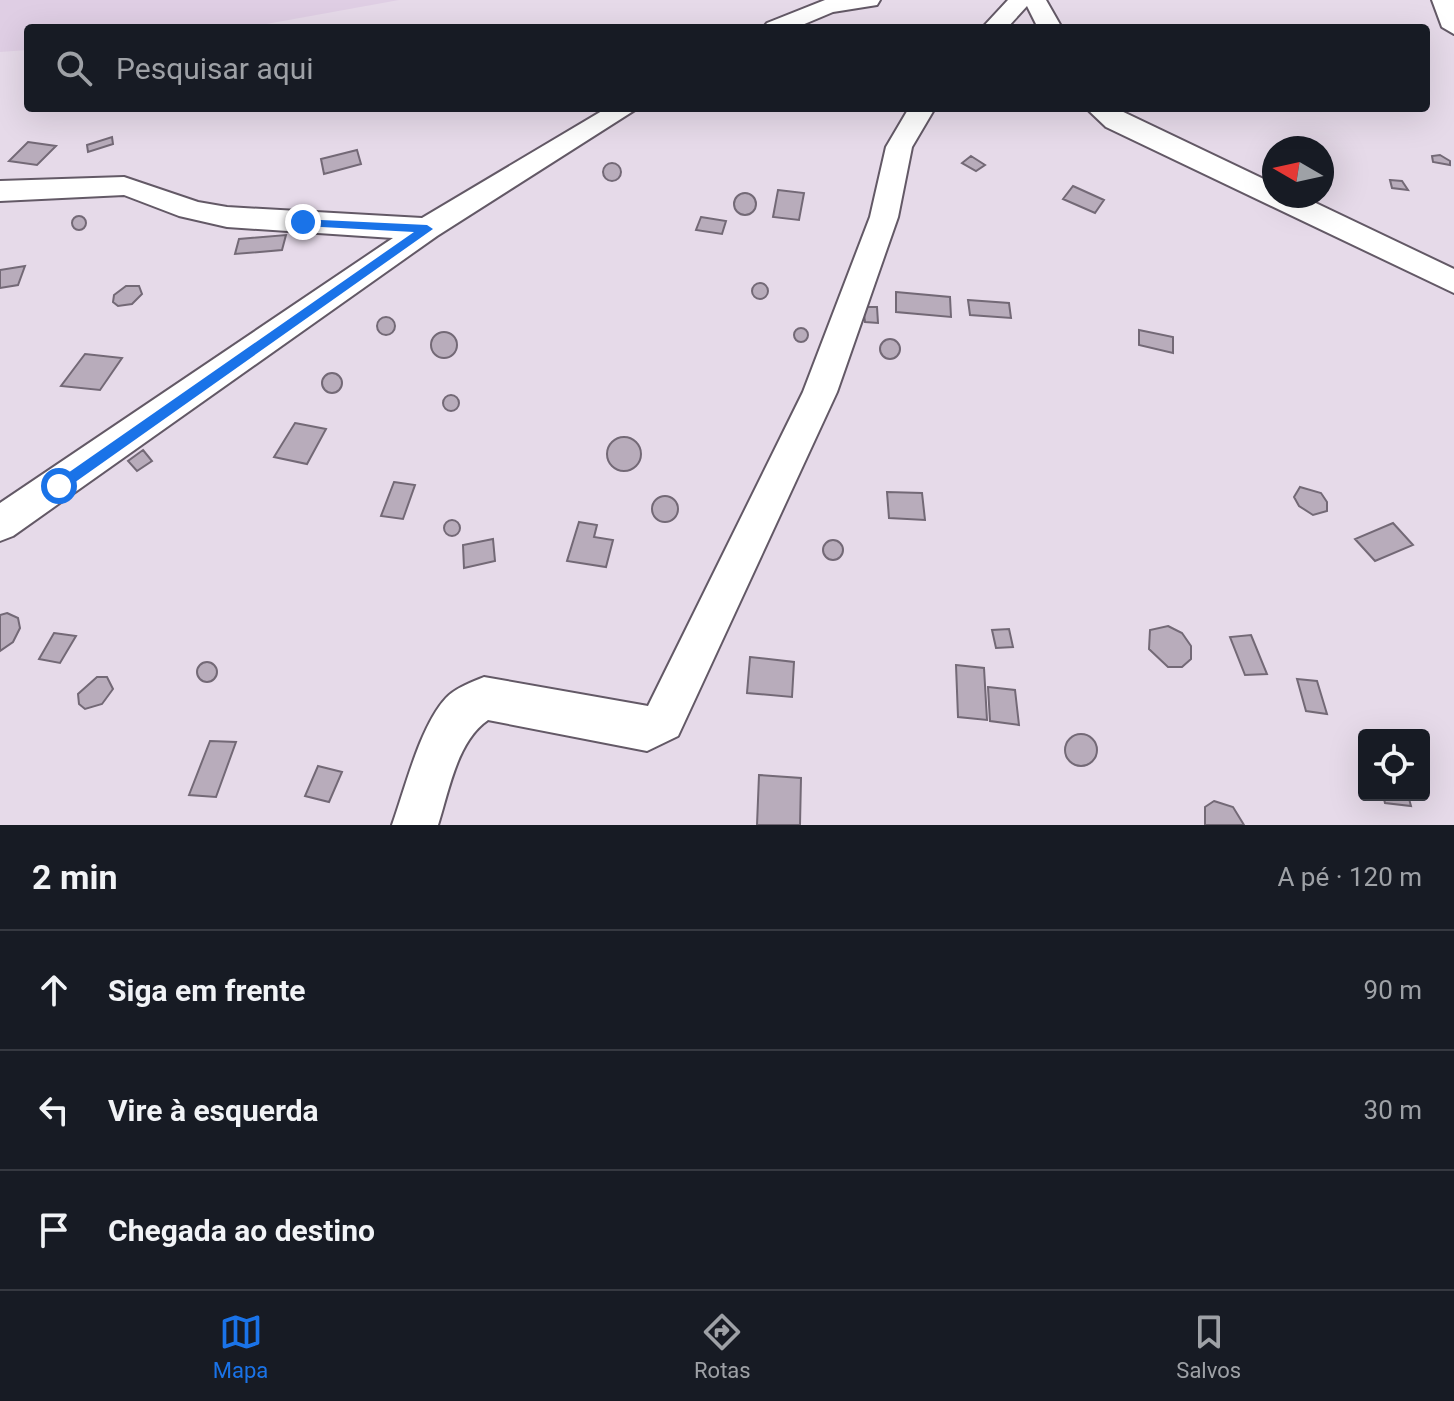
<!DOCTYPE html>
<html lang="pt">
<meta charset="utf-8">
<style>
body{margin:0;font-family:Roboto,sans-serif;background:#20242c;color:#f1f3f6}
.controls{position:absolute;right:24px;bottom:24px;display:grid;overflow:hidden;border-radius:8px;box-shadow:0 8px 32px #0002}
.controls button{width:72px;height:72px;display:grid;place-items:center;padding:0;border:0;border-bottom:2px solid #363941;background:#171b24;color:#f1f3f6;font:40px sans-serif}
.compass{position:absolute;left:1262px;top:136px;width:72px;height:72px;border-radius:50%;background:#171b24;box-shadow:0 8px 32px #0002;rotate:279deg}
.stop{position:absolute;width:24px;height:24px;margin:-18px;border:6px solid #1a73e8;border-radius:50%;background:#fff}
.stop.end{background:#1a73e8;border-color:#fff;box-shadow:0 2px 8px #0008}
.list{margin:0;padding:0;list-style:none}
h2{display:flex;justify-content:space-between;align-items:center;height:104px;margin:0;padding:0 32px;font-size:34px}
h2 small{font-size:26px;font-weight:400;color:#9ea1a6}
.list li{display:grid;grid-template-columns:52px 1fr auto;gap:24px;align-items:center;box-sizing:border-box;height:120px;padding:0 32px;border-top:2px solid #363941}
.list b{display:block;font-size:30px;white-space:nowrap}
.list em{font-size:26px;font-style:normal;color:#9ea1a6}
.icon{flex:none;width:44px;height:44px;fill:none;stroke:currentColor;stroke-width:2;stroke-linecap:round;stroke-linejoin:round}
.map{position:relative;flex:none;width:1454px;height:825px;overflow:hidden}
.search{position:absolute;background:#171b24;box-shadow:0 8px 32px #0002;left:24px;right:24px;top:24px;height:88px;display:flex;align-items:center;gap:20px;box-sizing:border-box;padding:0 28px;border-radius:8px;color:#9ea1a6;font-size:30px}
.sheet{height:464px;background:#171b24}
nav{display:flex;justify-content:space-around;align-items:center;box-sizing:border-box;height:112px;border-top:2px solid #363941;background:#171b24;font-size:22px;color:#9ea1a6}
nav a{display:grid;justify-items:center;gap:4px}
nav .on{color:#1a73e8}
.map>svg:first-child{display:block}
.built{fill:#dfcee4}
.building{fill:#b8acbb;stroke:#736976;stroke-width:2}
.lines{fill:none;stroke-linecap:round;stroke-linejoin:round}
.minor-casing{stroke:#635966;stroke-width:4}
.minor{fill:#fff;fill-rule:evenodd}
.route{fill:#1a73e8}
</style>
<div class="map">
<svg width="1454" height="825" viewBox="0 0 1454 825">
<rect width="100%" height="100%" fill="#e6dae9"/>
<!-- built -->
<path class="built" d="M 0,0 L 399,0 L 244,28 L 28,28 L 28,50 L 0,52 Z"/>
<!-- building -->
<path class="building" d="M 112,137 L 113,144 L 88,152 L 87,145 Z
M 28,142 L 56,146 L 37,165 L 9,161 Z
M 357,150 L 361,164 L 324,174 L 321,159 Z
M 1440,155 L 1450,161 L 1450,165 L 1433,162 L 1432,156 Z
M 971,156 L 985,165 L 976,171 L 962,163 Z
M603 172a9 9 0 1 1 18 0a9 9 0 1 1-18 0Z
M 1390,180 L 1402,181 L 1408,190 L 1392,188 Z
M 1073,186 L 1104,200 L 1095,213 L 1063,199 Z
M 778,190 L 804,193 L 799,220 L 773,217 Z
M734 204a11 11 0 1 1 22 0a11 11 0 1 1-22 0Z
M72 223a7 7 0 1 1 14 0a7 7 0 1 1-14 0Z
M 701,217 L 726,221 L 722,234 L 696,230 Z
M 286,235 L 282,250 L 235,254 L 239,239 Z
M 25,266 L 18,285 L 0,288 L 0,270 Z
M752 291a8 8 0 1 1 16 0a8 8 0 1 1-16 0Z
M 126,286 L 139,286 L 142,294 L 132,304 L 118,306 L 113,302 L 114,295 Z
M 896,292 L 950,297 L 951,317 L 896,312 Z
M 968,300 L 1009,303 L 1011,318 L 970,315 Z
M 863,307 L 877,307 L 878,323 L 865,322 Z
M377 326a9 9 0 1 1 18 0a9 9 0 1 1-18 0Z
M794 335a7 7 0 1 1 14 0a7 7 0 1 1-14 0Z
M 1139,330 L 1173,337 L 1173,353 L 1139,345 Z
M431 345a13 13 0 1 1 26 0a13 13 0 1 1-26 0Z
M880 349a10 10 0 1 1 20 0a10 10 0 1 1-20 0Z
M 85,354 L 122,358 L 100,390 L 61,386 Z
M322 383a10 10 0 1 1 20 0a10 10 0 1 1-20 0Z
M443 403a8 8 0 1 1 16 0a8 8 0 1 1-16 0Z
M 295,423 L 326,429 L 307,464 L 274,457 Z
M607 454a17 17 0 1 1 34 0a17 17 0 1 1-34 0Z
M 143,450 L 152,461 L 137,471 L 128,461 Z
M 394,482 L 415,485 L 403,519 L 381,516 Z
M 1300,487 L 1321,493 L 1327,502 L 1327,511 L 1313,515 L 1299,506 L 1294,497 Z
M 887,492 L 922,493 L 925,520 L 889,518 Z
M652 509a13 13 0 1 1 26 0a13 13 0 1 1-26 0Z
M444 528a8 8 0 1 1 16 0a8 8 0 1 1-16 0Z
M 579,522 L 597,525 L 594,537 L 613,540 L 606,567 L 567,561 Z
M 1393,523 L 1413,545 L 1375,561 L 1355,539 Z
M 493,539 L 495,561 L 464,568 L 463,545 Z
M823 550a10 10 0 1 1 20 0a10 10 0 1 1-20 0Z
M 7,613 L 18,618 L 20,628 L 13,642 L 0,651 L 0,615 Z
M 1168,626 L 1182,633 L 1191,646 L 1191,659 L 1182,667 L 1168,667 L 1149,649 L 1150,630 Z
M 1009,629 L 1013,647 L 996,648 L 992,630 Z
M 54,633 L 76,636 L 60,663 L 39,659 Z
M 1251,635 L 1267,674 L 1245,675 L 1230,637 Z
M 750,657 L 794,662 L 792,697 L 747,693 Z
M197 672a10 10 0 1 1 20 0a10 10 0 1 1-20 0Z
M 956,665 L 984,668 L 987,720 L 958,717 Z
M 97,677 L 107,677 L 113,689 L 102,704 L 85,709 L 79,704 L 78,694 Z
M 1297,679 L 1317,681 L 1327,714 L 1306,711 Z
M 988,687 L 1015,690 L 1019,725 L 990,721 Z
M1065 750a16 16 0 1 1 32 0a16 16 0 1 1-32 0Z
M 210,741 L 236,742 L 216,797 L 189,795 Z
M 318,766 L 342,772 L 329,802 L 305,796 Z
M 759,775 L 801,778 L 800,825 L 757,825 Z
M 1383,795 L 1408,795 L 1411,806 L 1385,803 Z
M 1214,801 L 1233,807 L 1244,825 L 1205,825 L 1205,807 Z"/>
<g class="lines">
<!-- minor casing -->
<g class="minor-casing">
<path id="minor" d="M 825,0 L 880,0 L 877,5 L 833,12 L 795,28 L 763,28 L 767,23 Z
M 1008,0 L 1046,0 L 1062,28 L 1038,28 L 1027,6 L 1007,28 L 982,28 Z
M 1432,0 L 1454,0 L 1454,34 L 1442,27 Z
M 607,108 L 638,108 L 437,236 L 13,536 L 0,541 L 0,503 L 393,238 L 227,227 L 179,216 L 124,195 L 0,201 L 0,181 L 124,177 L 198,202 L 227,207 L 422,218 Z
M 909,108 L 935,108 L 912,147 L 898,217 L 837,392 L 678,736 L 647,751 L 488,720 C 457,741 449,791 438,825 L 392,825 C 405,789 420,726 446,698 C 455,688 472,682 484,677 L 648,706 L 803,392 L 870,217 L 886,147 Z
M 1086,108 L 1115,108 L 1274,184 L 1274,196 L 1301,196 L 1454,269 L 1454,293 L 1106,127 Z"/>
</g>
<!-- minor -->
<use href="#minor" class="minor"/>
</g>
<!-- route -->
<path class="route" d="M 300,219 L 427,225 L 433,229 L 64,490 L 55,490 L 55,482 L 414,232 L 303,226 Z"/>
</svg>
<div class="controls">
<button><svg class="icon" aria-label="locate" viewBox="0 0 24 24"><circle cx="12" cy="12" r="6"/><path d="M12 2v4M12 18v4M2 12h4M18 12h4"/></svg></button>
</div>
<svg class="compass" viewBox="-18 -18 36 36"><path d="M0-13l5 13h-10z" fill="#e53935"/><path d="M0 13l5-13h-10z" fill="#9ea1a6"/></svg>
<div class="stop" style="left:59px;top:486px"></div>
<div class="stop end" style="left:303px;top:222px"></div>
<div class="search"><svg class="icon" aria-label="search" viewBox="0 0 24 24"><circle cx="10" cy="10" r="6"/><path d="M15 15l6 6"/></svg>Pesquisar aqui</div>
</div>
<section class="sheet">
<h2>2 min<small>A pé · 120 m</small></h2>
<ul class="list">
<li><svg class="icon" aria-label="ahead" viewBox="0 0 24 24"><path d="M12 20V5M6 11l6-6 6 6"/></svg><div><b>Siga em frente</b></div><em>90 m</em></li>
<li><svg class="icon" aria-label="left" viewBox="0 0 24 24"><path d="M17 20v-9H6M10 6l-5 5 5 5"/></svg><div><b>Vire à esquerda</b></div><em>30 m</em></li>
<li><svg class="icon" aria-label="arrive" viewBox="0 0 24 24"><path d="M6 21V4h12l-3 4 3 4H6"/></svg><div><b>Chegada ao destino</b></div></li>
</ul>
</section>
<nav>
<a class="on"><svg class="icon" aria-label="map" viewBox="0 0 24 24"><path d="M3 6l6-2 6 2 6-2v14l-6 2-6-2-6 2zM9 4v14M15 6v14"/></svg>Mapa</a>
<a><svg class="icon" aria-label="directions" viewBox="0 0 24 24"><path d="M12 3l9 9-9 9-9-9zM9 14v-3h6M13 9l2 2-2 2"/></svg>Rotas</a>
<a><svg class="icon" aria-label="saved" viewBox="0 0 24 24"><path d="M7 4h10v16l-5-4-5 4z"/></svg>Salvos</a>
</nav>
